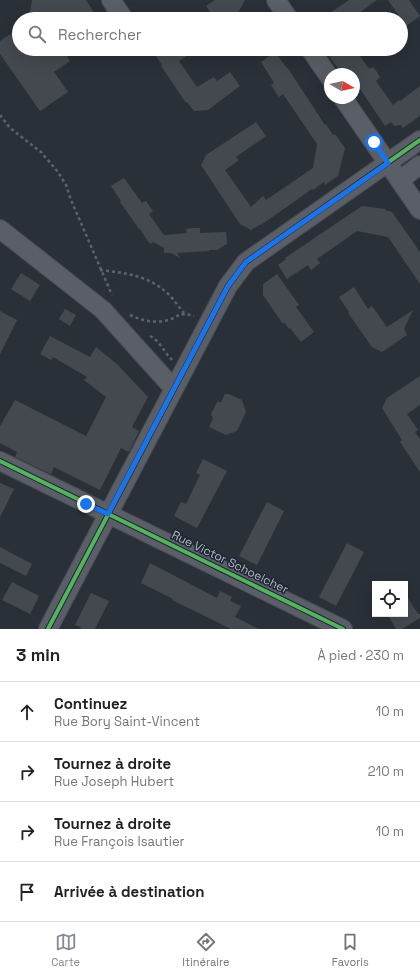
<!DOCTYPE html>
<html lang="fr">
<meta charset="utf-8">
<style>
body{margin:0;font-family:"Space Grotesk",sans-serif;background:#f2f2f2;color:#222}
.controls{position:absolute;right:12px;bottom:12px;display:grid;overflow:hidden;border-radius:0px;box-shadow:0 4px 16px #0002}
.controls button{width:36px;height:36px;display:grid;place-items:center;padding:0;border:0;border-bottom:1px solid #e0e0e0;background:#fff;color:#222;font:20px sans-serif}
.compass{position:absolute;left:324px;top:68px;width:36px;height:36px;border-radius:50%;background:#fff;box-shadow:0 4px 16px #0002;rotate:99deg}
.stop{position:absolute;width:12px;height:12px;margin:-9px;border:3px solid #1a73e8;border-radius:50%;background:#fff}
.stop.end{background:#1a73e8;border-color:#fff;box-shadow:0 1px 4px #0008}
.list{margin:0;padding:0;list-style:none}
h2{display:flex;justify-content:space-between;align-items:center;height:52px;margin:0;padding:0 16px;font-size:17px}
h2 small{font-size:13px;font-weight:400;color:#767676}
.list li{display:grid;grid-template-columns:26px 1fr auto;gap:12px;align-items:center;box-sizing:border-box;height:60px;padding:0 16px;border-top:1px solid #e0e0e0}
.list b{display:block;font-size:15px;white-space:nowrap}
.list p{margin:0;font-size:13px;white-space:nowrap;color:#767676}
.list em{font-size:13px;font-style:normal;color:#767676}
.icon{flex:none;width:22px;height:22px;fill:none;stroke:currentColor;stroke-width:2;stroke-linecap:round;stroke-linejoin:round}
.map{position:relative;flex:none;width:420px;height:629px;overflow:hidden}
.search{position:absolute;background:#fff;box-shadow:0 4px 16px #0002;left:12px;right:12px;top:12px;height:44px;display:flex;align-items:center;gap:10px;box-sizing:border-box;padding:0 14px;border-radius:22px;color:#767676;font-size:15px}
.sheet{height:292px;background:#fff}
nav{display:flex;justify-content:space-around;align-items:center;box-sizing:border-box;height:56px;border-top:1px solid #e0e0e0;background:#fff;font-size:11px;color:#767676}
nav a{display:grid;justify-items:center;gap:2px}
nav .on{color:#848b96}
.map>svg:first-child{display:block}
.building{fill:#444950}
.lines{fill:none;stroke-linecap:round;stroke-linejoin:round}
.minor-casing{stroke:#484c53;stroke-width:20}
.path{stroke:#5d636a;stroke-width:2.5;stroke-dasharray:3 3;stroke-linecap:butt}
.minor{stroke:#5a5e66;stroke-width:18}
.cycleway-casing{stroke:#1d2633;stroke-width:6}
.cycleway{stroke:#56b35d;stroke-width:4}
.route{stroke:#1a73e8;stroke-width:5}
.labels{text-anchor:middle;stroke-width:3;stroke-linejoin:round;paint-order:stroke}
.street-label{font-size:12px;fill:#b4bcc9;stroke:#1d2633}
</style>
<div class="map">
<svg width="420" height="629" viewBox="0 0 420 629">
<rect width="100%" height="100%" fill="#2a3038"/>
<!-- building -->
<path class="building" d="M 32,0 L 86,0 L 93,11 L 82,18 L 80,14 L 73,19 L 29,19 Z
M 215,0 L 245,0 L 238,13 L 230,19 L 199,19 L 210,12 L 206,6 Z
M 349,0 L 377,0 L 351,19 L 321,19 Z
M 388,0 L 409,0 L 420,16 L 406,26 Z
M 19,28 L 19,49 L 62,49 L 70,61 L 54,72 L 68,92 L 40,111 L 0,54 L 0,41 Z
M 159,49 L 197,49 L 179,61 L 197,87 L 214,77 L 217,81 L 230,72 L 240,86 L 208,110 L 194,111 L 187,102 L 186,103 L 161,66 L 162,65 L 156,56 Z
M 324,49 L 355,49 L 369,69 L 373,67 L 377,72 L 380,77 L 376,81 L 393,105 L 399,100 L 400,101 L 420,86 L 420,116 L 403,128 L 401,125 L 394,126 L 391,122 L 385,126 L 354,80 L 354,74 L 342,74 Z
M 275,52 L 286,67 L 287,67 L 325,125 L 326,124 L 333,135 L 335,134 L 345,148 L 338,176 L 325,185 L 324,182 L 313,190 L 312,189 L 261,225 L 261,224 L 251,230 L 240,224 L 201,165 L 206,155 L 256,122 L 266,136 L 236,157 L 239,160 L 225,170 L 251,207 L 263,196 L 266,200 L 313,168 L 317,144 L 283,94 L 279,97 L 271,85 L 274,83 L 261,62 Z
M 124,178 L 142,203 L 146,201 L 153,211 L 149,214 L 164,235 L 187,233 L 186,229 L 193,228 L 200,228 L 200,233 L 226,232 L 227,244 L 217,250 L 209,250 L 209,251 L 177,253 L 180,258 L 171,253 L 164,253 L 164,248 L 153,242 L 150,244 L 145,237 L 140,229 L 139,229 L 120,202 L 121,201 L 111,186 Z
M 362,206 L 385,209 L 385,210 L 392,212 L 420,252 L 420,284 L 388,237 L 357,231 L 317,259 L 320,263 L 311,270 L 308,265 L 287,279 L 278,265 L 286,259 L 285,258 Z
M 21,273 L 40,285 L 30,301 L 11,289 Z
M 277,274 L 299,305 L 296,307 L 314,332 L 301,342 L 290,328 L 289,329 L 284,322 L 283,324 L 263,295 L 263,284 Z
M 354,287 L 368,309 L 372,306 L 387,327 L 413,310 L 404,329 L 407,335 L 382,352 L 372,347 L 348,313 L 349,312 L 339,297 Z
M 65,309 L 76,315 L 70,326 L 59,319 Z
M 0,311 L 17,320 L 0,354 Z
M 50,336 L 90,357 L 96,347 L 118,365 L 148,397 L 132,427 L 139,431 L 129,452 L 121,448 L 100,490 L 54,467 L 51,474 L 15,457 L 17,452 L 0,443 L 0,426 L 15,400 L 86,436 L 106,397 L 84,380 L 87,377 L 53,357 L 51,360 L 40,354 Z
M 420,376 L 420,405 L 407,414 L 418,430 L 415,432 L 420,439 L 420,472 L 400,442 L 402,440 L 382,408 L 387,398 Z
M 225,394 L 229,394 L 242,400 L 246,412 L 237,431 L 226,435 L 209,427 L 213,419 L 211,414 L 217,402 L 221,402 Z
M 203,459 L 227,471 L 197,528 L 174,516 L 181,502 L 186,504 L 200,475 L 196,473 Z
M 0,483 L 14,489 L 0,517 Z
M 267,502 L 284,511 L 257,565 L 239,556 Z
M 347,543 L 364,552 L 336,606 L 319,597 Z
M 0,547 L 32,564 L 26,576 L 0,563 Z
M 150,563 L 217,598 L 220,591 L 232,597 L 230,601 L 241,606 L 235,617 L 259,629 L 231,629 L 172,600 L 173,599 L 141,583 Z
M 12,582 L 39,596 L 30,614 L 2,600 Z
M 91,593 L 109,601 L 95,629 L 80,629 L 81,627 L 75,625 Z
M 405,593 L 418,614 L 420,614 L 420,618 L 402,629 L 396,629 L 387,614 L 405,614 Z"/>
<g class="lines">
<!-- minor casing -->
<g class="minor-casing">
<path id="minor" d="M 111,0 L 124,19
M 276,0 L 289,19
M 310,49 L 330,78
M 343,98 L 420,210
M 400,180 L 420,165
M 0,229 L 103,310 L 174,389
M 0,461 L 343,629
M 48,629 L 228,286 L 246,262 L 420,140"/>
</g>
<!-- path -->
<path class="path" d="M 0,115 L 10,128 L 41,152 L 58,172 L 66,185 L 71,200 L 112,295
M 100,270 C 124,273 147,275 166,292 C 173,298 178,306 184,313
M 130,315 C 141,320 152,323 164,321 C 179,318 177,311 194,316
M 150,336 C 160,341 164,352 172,360"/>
<!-- minor -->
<use href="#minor" class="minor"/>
<!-- cycleway casing -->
<g class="cycleway-casing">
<path id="cycleway" d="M 0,461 L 343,629
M 48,629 L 228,286 L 246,262 L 420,140"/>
</g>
<!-- cycleway -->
<use href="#cycleway" class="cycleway"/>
</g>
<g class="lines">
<!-- route -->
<path class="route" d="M 86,504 L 108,514 L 228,286 L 246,262 L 388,163 L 374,142"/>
</g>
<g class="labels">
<!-- street labels -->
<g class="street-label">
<text transform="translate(230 562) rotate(26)" y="4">Rue Victor Schoelcher</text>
</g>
</g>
</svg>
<div class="controls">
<button><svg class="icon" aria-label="locate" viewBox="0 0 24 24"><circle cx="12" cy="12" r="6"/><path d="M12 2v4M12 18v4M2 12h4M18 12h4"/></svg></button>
</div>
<svg class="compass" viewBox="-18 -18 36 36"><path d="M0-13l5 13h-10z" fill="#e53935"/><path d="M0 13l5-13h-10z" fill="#767676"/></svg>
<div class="stop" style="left:374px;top:142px"></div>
<div class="stop end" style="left:86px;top:504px"></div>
<div class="search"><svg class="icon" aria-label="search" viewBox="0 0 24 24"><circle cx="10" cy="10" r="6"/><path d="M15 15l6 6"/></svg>Rechercher</div>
</div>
<section class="sheet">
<h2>3 min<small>À pied · 230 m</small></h2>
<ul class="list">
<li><svg class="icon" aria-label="ahead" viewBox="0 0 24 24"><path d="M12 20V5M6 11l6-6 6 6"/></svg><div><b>Continuez</b><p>Rue Bory Saint-Vincent</p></div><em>10 m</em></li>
<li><svg class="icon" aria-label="right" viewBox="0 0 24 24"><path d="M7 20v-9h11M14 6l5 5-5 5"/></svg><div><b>Tournez à droite</b><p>Rue Joseph Hubert</p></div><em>210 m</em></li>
<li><svg class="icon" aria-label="right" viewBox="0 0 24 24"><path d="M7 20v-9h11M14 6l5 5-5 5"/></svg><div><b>Tournez à droite</b><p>Rue François Isautier</p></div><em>10 m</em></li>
<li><svg class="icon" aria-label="arrive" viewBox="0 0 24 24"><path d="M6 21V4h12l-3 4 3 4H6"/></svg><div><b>Arrivée à destination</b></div></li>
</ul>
</section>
<nav>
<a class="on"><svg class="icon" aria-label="map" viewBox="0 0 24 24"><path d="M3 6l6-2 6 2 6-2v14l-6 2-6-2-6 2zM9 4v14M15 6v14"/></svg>Carte</a>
<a><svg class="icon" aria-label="directions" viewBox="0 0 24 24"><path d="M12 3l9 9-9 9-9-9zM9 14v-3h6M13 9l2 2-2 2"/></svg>Itinéraire</a>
<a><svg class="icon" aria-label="saved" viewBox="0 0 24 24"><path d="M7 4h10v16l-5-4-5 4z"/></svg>Favoris</a>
</nav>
